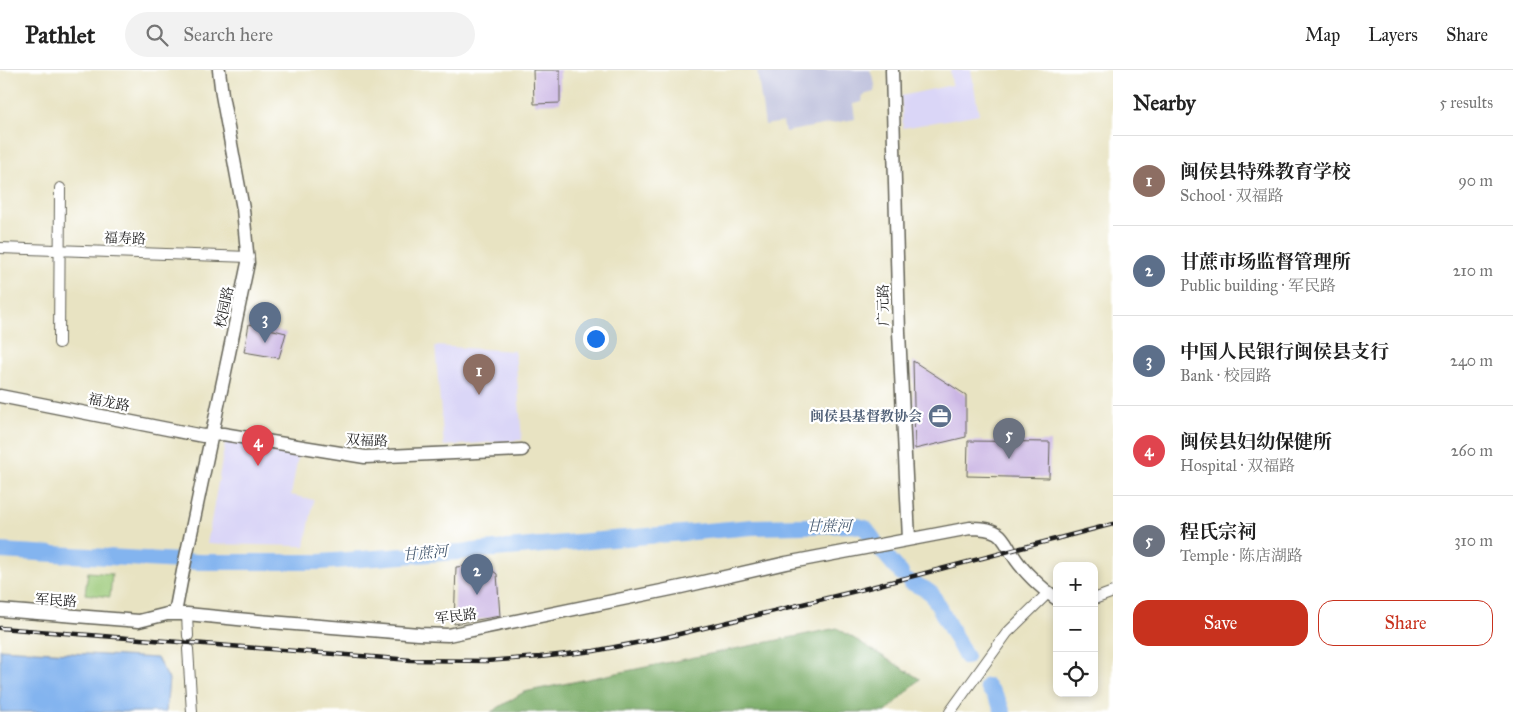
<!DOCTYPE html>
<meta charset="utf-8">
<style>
body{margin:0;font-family:"IM FELL Great Primer","Noto Serif SC",serif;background:#f2f2f2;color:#222}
.controls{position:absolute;right:15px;bottom:15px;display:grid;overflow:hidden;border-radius:10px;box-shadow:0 2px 8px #0003}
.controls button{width:45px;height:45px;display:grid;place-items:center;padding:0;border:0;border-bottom:1px solid #e0e0e0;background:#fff;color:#222;font:25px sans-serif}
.you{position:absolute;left:595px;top:268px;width:18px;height:18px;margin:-12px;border:4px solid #fff;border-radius:50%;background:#1a73e8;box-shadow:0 0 0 8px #1a73e833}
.badge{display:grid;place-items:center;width:32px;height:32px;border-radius:50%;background:#c8321e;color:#fff;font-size:16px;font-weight:700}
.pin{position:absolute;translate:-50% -41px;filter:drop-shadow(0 1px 2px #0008)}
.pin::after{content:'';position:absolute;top:26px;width:18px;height:15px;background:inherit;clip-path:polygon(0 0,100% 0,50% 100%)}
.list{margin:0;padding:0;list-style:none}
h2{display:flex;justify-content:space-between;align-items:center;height:65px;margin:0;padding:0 20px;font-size:21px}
h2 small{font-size:16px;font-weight:400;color:#767676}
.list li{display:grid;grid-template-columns:32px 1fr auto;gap:15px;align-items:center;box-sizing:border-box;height:90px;padding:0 20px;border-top:1px solid #e0e0e0}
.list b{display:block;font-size:19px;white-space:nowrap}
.list p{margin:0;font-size:16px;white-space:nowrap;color:#767676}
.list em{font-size:16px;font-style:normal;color:#767676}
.actions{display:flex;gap:10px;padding:15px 20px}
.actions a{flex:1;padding:11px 0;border:1px solid #c8321e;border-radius:15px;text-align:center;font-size:18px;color:#c8321e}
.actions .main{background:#c8321e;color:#fff}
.icon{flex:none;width:28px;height:28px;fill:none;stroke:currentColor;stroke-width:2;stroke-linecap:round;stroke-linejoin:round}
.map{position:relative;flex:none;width:1113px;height:642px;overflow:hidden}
header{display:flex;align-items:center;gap:30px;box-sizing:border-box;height:70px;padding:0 25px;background:#fff;border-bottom:1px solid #e0e0e0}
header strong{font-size:24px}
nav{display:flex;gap:28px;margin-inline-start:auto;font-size:18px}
.search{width:350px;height:45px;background:#f2f2f2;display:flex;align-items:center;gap:12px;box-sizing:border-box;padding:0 18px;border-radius:28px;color:#767676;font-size:19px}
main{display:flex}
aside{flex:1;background:#fff}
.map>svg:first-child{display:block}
.built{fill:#dad6f7}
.industrial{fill:#c0c2dd}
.green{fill:#99c876;stroke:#5a7249}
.forest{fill:#7aac67;stroke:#4b6442}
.water{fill:#83b4ef;stroke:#506886}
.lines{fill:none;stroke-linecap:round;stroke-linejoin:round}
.river{stroke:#83b4ef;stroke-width:16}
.building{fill:#cbb6e4}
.minor-casing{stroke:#636256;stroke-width:12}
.tertiary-casing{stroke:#636256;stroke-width:15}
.minor{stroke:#fff;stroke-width:10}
.tertiary{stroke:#fff;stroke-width:12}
.rail-casing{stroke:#1c1c1c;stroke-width:4.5}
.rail{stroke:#fff;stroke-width:2.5;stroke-dasharray:8;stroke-linecap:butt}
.labels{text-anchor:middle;stroke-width:4.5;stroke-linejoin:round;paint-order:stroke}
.street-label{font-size:14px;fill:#1c1c1c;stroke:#fff}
.service-label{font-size:14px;font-weight:bold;fill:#4e5e75;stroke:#fff;text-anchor:end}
.water-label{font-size:15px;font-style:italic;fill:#455970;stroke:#fff}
</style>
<header>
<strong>Pathlet</strong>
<div class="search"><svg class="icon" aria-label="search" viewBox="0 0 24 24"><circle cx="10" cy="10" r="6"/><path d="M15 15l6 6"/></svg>Search here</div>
<nav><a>Map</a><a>Layers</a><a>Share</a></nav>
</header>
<main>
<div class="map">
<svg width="1113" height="642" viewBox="0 0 1113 642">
<rect width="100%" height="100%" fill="#fff"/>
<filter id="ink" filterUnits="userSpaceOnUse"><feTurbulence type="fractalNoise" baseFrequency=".02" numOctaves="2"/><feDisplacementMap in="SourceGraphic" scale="10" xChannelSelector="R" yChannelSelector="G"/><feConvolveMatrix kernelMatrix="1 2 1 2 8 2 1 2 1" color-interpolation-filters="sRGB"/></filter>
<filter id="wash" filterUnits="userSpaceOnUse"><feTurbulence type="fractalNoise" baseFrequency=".0096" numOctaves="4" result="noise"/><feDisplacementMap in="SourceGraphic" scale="20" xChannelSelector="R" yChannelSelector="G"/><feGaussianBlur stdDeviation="1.12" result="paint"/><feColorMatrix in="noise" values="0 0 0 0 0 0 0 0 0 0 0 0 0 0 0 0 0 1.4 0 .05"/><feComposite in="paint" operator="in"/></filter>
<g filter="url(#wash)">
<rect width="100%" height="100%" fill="#e8e3c2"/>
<!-- built -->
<path class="built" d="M 950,0 L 971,0 L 979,44 L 903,58 L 901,26 L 952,15 Z
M 435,276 L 515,281 L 522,370 L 444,376 Z
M 226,368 L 299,381 L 291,425 L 314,430 L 305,476 L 207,474 Z"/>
<!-- industrial -->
<path class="industrial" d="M 757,0 L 870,0 L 875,14 L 874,22 L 863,25 L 862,32 L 853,34 L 855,49 L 785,62 L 783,52 L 765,55 Z"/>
<!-- green -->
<path class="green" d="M 88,502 L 112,504 L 110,527 L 85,524 Z"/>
<!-- forest -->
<path class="forest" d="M 837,558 L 920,609 L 886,642 L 491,642 L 524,622 Z"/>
<!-- water -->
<path class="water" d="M 0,579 L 157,588 L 169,609 L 166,642 L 0,642 Z"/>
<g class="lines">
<!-- river -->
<path class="river" d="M 0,481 L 199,492 L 320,492 L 472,481 L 753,457 L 854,455 L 865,458 L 874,470
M 882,481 L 901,503
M 910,512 L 925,519 L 932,524 L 966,587
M 987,616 L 998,630 L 1003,642"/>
</g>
<g id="blocks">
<!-- building -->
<path class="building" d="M 533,0 L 560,0 L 560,33 L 534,34 Z
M 249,254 L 286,263 L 279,288 L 244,282 Z
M 913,291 L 966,325 L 966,367 L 915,379 Z
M 968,371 L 1050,372 L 1049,408 L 967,406 Z
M 489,494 L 489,498 L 497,504 L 500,546 L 454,554 L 456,497 Z"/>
</g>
</g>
<g filter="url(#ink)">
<use href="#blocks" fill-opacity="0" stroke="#636256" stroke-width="1"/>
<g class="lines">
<!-- minor casing -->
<g class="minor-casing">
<path id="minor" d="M 0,178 L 249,187
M 59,273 L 60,118
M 1094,529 L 1113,522
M 187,544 L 188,566
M 188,579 L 192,642
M 950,642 L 1007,563 L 1048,523"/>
</g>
<!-- tertiary casing -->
<g class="tertiary-casing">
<path id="tertiary" d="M 892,0 L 899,262 L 909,469
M 0,326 L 203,366 L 223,364 L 365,387 L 522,380
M 0,540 L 139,551 L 167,544 L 187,544 L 258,551 L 419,564 L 448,565 L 681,517 L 786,493 L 970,458 C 979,458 989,458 997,463 C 1005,468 1008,478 1013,485 C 1022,500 1042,519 1057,529
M 175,543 L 183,501 L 248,193 L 243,139 L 222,25 L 219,0"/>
</g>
<!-- minor -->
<use href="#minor" class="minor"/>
<!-- tertiary -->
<use href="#tertiary" class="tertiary"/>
<!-- rail casing -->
<g class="rail-casing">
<path id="rail" d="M 0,558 L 411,590 L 486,591 L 540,587 L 594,581 L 667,567 L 860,520 L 1113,454"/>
</g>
<!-- rail -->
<use href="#rail" class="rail"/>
</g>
</g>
<!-- icons -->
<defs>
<g id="office-disc" transform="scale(1.25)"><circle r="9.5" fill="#5c6f8a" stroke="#fff"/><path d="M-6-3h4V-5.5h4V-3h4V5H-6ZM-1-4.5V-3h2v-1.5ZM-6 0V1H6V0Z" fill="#fff"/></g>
</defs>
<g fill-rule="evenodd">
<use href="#office-disc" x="940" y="346"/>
</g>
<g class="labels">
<!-- street labels -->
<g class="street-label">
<text transform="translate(125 168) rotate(2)" y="5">福寿路</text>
<text transform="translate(883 235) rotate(-91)" y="5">广元路</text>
<text transform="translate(224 237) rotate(-78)" y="5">校园路</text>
<text transform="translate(109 332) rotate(11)" y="5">福龙路</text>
<text transform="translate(367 370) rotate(3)" y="5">双福路</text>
<text transform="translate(56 530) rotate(4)" y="5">军民路</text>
<text transform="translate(456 546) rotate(-7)" y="5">军民路</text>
</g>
<!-- service labels -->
<g class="service-label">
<text x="922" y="351">闽侯县基督教协会</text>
</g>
<!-- water labels -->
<g class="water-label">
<text x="829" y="461">甘蔗河</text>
<text transform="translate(425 483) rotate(-5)" y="5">甘蔗河</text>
</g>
</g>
</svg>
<div class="controls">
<button>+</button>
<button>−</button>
<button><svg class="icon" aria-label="locate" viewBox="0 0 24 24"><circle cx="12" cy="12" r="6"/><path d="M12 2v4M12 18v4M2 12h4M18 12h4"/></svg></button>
</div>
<div class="you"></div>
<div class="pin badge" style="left:479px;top:325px;background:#8d6e63">1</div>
<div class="pin badge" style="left:477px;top:525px;background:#5c6f8a">2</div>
<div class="pin badge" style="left:265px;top:273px;background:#5c6f8a">3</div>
<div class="pin badge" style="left:258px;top:396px;background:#e0444e">4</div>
<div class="pin badge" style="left:1009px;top:389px;background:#6b7280">5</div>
</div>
<aside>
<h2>Nearby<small>5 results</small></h2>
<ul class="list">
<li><span class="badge" style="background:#8d6e63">1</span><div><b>闽侯县特殊教育学校</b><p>School · 双福路</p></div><em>90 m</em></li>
<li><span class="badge" style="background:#5c6f8a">2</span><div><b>甘蔗市场监督管理所</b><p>Public building · 军民路</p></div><em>210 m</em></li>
<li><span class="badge" style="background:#5c6f8a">3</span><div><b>中国人民银行闽侯县支行</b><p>Bank · 校园路</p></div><em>240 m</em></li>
<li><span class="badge" style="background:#e0444e">4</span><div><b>闽侯县妇幼保健所</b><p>Hospital · 双福路</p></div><em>260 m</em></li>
<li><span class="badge" style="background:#6b7280">5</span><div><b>程氏宗祠</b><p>Temple · 陈店湖路</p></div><em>310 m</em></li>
</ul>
<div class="actions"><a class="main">Save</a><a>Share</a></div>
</aside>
</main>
